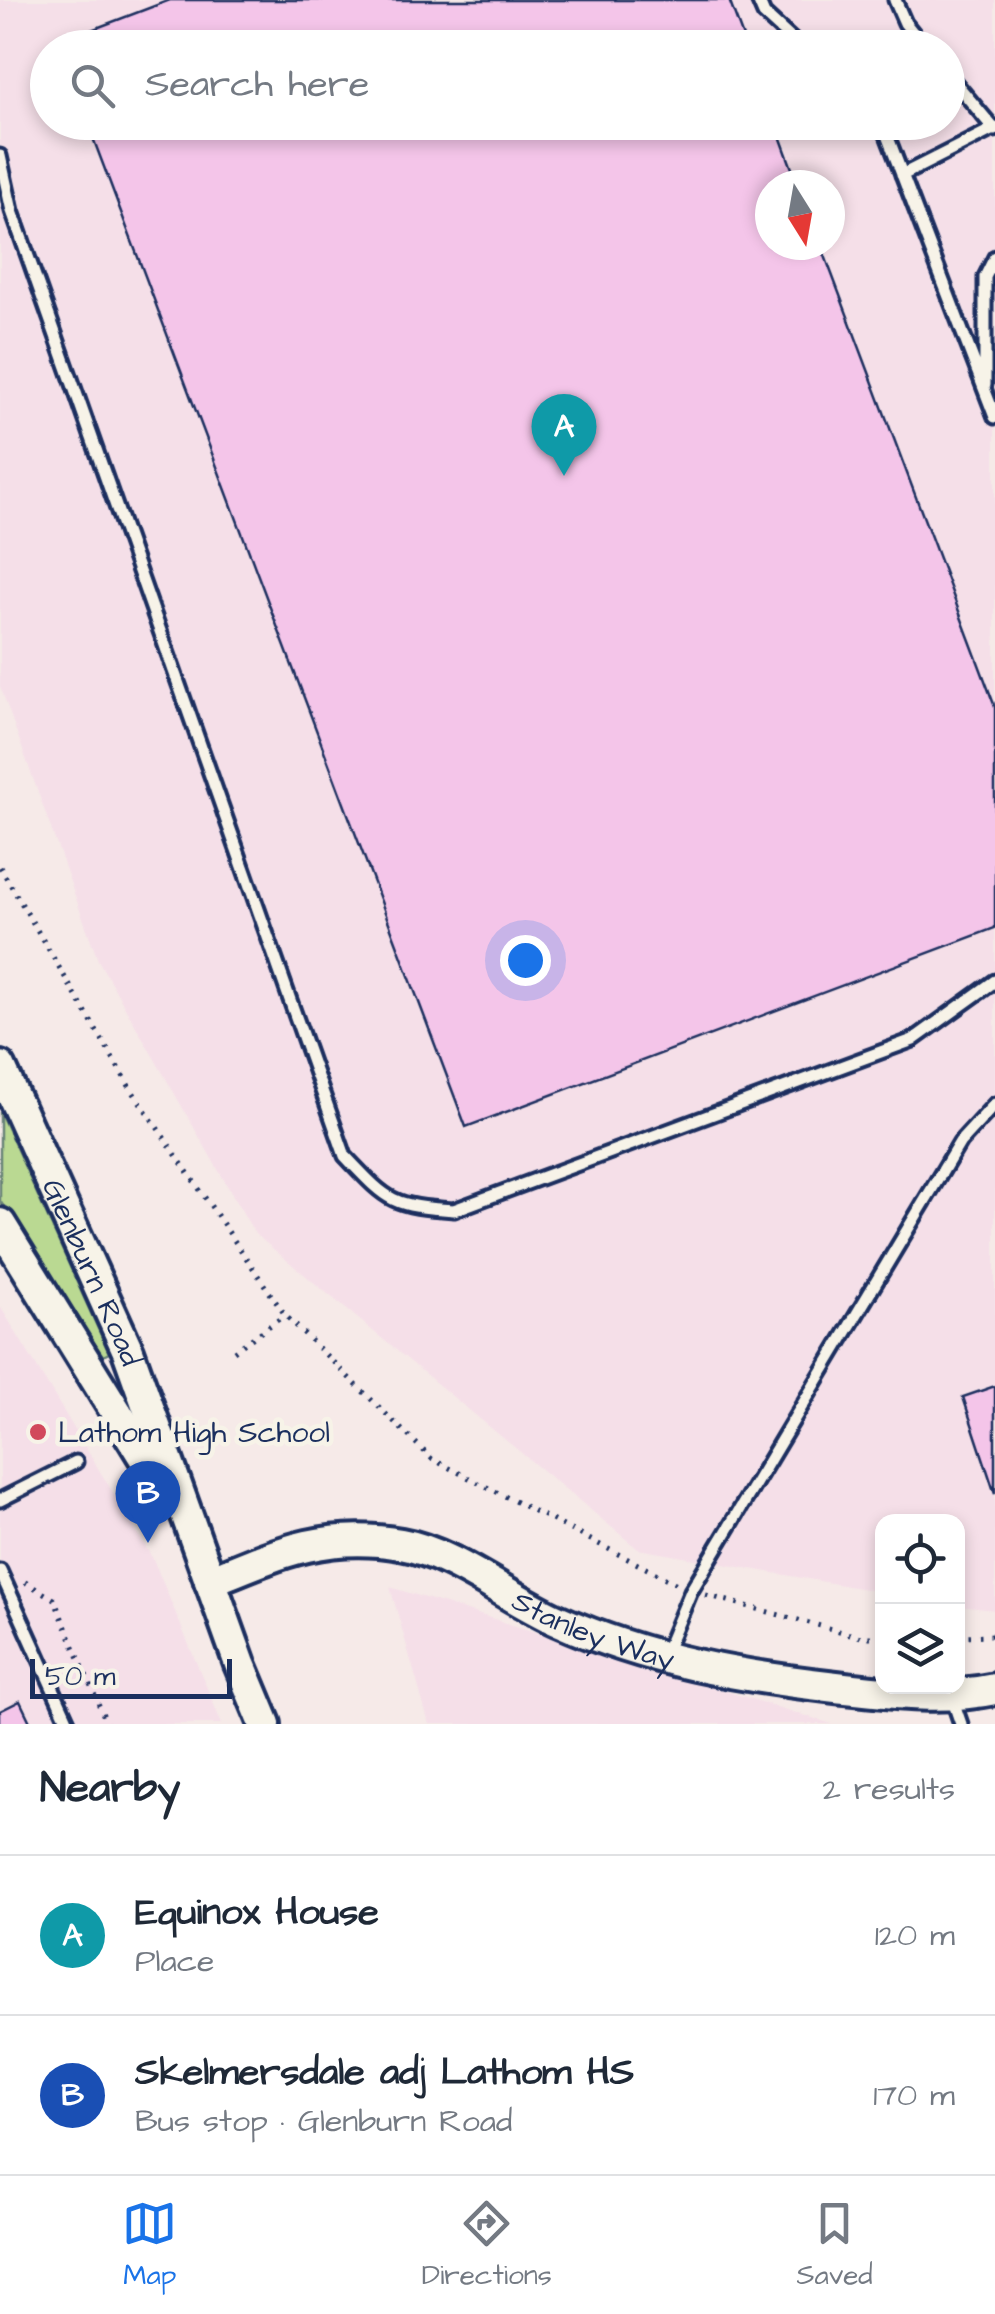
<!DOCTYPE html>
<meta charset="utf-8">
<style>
body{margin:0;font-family:"Architects Daughter",sans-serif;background:#f2f2f3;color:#1f2937}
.controls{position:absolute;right:30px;bottom:30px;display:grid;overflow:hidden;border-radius:20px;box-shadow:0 5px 15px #0003}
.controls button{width:90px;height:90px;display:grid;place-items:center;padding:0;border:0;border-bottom:2px solid #e0e1e3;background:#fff;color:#1f2937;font:50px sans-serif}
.compass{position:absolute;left:755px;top:170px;width:90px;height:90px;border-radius:50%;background:#fff;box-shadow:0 5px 15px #0003;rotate:169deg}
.scale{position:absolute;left:30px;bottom:25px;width:202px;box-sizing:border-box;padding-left:10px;border:5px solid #1b2f5e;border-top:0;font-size:28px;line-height:35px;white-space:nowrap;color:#1b2f5e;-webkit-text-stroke:8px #f7f3e8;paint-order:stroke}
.you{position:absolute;left:525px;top:960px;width:35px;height:35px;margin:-25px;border:8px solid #fff;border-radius:50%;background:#1a73e8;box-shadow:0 0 0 15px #1a73e833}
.badge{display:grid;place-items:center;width:65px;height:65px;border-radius:50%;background:#1a73e8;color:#fff;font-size:32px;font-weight:700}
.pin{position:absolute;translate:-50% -82px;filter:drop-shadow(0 2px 5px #0008)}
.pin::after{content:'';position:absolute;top:52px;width:35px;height:30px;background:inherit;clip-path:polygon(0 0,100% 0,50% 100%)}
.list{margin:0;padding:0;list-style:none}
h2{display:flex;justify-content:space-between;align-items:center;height:130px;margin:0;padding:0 40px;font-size:42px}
h2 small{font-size:32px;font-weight:400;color:#747a83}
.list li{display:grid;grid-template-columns:65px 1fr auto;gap:30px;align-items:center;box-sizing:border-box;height:160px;padding:0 40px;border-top:2px solid #e0e1e3}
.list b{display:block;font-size:38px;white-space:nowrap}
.list p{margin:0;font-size:32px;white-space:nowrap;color:#747a83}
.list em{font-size:32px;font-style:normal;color:#747a83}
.icon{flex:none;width:55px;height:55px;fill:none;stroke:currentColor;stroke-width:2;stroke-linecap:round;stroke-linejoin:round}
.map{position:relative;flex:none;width:995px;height:1724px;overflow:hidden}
.search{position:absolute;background:#fff;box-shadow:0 5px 15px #0003;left:30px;right:30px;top:30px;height:110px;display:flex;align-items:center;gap:25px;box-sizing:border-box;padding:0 35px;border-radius:55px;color:#747a83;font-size:38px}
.sheet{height:450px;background:#fff}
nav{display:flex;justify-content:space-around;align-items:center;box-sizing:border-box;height:140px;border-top:2px solid #e0e1e3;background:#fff;font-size:28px;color:#747a83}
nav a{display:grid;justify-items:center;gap:5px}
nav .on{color:#1a73e8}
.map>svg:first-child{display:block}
.built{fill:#f5dfe8;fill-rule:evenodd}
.green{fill:#bad992;stroke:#6a8478;stroke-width:2.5}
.building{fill:#f4c5e9;stroke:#1b2f5e;stroke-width:2.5}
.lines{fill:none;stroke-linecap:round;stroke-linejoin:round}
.service-casing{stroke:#1b2f5e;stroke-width:19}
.tertiary-casing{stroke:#1b2f5e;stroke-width:38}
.path{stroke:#1b2f5e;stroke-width:5;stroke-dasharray:2.5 8;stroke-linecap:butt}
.service{stroke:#f7f3e8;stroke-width:11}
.tertiary{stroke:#f7f3e8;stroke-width:30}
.poi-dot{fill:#d1495b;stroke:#f7f3e8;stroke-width:4}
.labels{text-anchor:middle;stroke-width:9;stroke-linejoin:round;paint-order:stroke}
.street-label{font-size:30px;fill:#1b2f5e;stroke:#f7f3e8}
.poi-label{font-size:30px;fill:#1b2f5e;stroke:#f7f3e8;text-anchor:start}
</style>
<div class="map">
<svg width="995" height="1724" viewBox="0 0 995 1724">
<rect width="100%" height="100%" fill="#f6eae8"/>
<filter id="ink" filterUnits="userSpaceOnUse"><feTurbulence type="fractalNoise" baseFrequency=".01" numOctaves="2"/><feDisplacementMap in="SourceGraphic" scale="20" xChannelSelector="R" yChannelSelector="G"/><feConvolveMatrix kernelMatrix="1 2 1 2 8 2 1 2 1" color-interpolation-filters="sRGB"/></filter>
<g filter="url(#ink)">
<!-- built -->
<path class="built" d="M 0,0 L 995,0 L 995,1610 L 958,1606 L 958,1522 L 882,1522 L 882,1592 L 638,1549 L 255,1234 L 98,960 L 0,686 ZM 48,48 L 948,48 L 948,122 L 48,122 ZM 770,185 L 830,185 L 830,245 L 770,245 Z
M 0,1306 L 153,1559 L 222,1724 L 0,1724 Z
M 390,1587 L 832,1724 L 429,1724 Z"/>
<!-- green -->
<path class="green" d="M 0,1112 L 109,1353 L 103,1356 L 0,1201 Z"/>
<!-- building -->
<path class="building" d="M 170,0 L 729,0 L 747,48 L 59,48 L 57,43 Z
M 87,122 L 775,122 L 798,185 L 770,185 L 770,245 L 821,245 L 995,707 L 995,928 L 466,1127 Z
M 995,1386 L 995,1494 L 963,1397 Z
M 20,1701 L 31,1724 L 0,1724 L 0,1711 Z"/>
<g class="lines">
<!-- service casing -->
<g class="service-casing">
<path id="service" d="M 758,0 L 764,14 L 801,48
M 895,0 L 905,23 L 925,48
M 948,74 L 995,130
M 882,122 L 995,417
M 0,156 L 12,211 L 345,1156 C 388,1201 390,1206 454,1210 L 913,1040 L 995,981
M 902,175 L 995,128
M 985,385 L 985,277 L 995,257
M 0,1500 L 76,1462
M 0,1571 L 69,1724
M 664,1656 L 691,1591 L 960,1142 L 995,1104
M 951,1695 L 961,1724"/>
</g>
<!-- tertiary casing -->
<g class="tertiary-casing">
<g id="tertiary">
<path id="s1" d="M 0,1067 L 128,1351 L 240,1664 L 265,1724"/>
<path d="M 0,1224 L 162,1486"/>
<path id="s2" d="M 210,1581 C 278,1553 325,1531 401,1544 C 453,1553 508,1598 557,1620 C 649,1661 738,1676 836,1687 C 890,1693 942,1700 995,1689"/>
</g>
</g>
<!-- path -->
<path class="path" d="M 0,867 L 129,1086 L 285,1315 L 432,1459 L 677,1584
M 234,1351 L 285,1315
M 25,1582 L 54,1599 L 107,1724
M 706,1595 L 861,1637 L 882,1637
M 958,1636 L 995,1635"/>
<!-- service -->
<use href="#service" class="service"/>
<!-- tertiary -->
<use href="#tertiary" class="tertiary"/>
</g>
</g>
<!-- markers -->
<circle class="poi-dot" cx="38" cy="1432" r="10"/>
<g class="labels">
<!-- street labels -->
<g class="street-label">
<text dy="10" stroke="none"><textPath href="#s1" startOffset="225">Glenburn Road</textPath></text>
<text dy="10" stroke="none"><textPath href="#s2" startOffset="410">Stanley Way</textPath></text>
</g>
<!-- poi labels -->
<g class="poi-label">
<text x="58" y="1442">Lathom High School</text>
</g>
</g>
</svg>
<div class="controls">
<button><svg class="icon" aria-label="locate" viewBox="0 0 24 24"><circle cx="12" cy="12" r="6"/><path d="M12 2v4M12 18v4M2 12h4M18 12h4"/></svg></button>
<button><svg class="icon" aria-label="layers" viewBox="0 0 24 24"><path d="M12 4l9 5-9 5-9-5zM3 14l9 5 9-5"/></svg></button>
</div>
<svg class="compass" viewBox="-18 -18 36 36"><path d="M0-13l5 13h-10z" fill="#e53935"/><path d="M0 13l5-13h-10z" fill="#747a83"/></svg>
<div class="scale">50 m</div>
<div class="you"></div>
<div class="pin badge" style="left:564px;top:476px;background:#0f9aa8">A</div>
<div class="pin badge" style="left:148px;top:1543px;background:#1a4fb4">B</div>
<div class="search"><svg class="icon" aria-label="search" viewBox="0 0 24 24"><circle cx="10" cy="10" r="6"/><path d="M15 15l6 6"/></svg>Search here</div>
</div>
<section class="sheet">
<h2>Nearby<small>2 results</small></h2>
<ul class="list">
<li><span class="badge" style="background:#0f9aa8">A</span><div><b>Equinox House</b><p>Place</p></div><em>120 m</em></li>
<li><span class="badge" style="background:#1a4fb4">B</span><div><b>Skelmersdale adj Lathom HS</b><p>Bus stop · Glenburn Road</p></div><em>170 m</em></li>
</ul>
</section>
<nav>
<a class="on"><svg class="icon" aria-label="map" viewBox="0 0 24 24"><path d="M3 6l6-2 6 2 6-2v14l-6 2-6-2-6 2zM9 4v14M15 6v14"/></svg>Map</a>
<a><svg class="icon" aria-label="directions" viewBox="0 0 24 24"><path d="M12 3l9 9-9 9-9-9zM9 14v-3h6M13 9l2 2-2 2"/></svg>Directions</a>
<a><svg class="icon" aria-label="saved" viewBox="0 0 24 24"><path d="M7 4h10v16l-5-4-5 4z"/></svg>Saved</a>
</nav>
